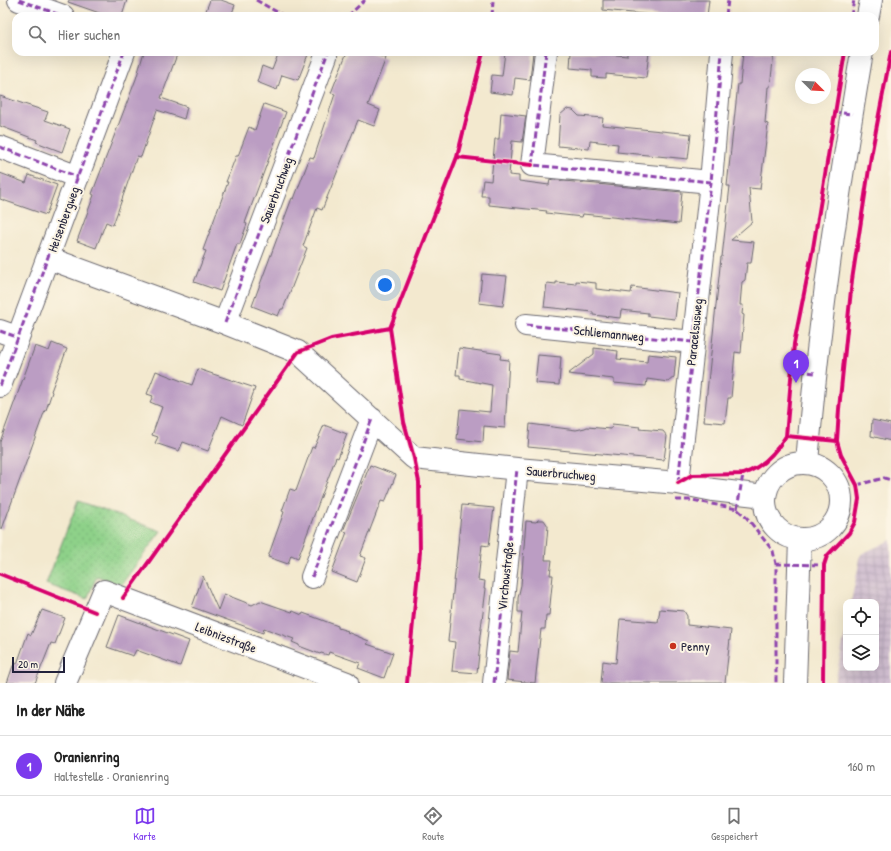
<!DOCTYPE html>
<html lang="de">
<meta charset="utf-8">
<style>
body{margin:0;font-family:"Patrick Hand",sans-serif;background:#f6f6f6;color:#222}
.controls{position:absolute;right:12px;bottom:12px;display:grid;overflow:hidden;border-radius:8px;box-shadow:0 4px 16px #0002}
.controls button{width:36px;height:36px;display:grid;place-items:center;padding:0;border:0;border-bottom:1px solid #e0e0e0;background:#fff;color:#222;font:20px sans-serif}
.compass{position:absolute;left:795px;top:68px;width:36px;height:36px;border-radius:50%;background:#fff;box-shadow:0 4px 16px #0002;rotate:114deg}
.scale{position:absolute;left:12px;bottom:10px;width:53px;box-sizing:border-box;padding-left:4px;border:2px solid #22223b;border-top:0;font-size:11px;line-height:14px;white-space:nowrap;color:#22223b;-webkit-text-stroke:3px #fcf5e5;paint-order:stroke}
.you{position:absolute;left:385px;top:285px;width:14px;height:14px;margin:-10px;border:3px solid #fff;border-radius:50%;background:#1a73e8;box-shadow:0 0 0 6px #1a73e833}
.badge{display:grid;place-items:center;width:26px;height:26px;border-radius:50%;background:#7c3aed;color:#fff;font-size:13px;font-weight:700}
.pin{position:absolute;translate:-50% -33px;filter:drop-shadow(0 1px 2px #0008)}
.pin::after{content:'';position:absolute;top:21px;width:14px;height:12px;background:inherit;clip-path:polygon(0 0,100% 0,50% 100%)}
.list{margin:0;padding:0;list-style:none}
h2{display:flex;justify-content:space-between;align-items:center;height:52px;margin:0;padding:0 16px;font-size:17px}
h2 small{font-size:13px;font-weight:400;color:#767676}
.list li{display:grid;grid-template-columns:26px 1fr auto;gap:12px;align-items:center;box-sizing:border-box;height:60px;padding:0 16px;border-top:1px solid #e0e0e0}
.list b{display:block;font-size:15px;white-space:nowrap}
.list p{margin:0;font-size:13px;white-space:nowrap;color:#767676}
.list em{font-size:13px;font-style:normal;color:#767676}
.icon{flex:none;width:22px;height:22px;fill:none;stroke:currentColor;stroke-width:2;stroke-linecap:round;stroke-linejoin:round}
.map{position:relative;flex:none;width:891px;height:683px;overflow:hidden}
.search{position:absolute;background:#fff;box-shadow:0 4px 16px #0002;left:12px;right:12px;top:12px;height:44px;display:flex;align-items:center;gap:10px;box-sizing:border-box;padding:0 14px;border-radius:12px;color:#767676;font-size:15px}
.sheet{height:112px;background:#fff}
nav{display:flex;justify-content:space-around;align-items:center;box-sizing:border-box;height:56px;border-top:1px solid #e0e0e0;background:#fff;font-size:11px;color:#767676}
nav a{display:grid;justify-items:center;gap:2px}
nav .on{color:#7c3aed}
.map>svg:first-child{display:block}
.industrial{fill:url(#industrial-grid)}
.park{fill:url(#park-dots);stroke:#587a62}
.building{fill:#bb9dc3}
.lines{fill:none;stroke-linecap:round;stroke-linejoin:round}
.minor-casing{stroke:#6b686f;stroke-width:24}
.minor{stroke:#fff;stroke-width:22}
.quiet{stroke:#8e44ad;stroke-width:3;stroke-dasharray:6 3;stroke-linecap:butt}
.cycleway-casing{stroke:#fcf5e5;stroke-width:6}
.cycleway{stroke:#d6006c;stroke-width:4}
.poi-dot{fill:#c8321e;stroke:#fcf5e5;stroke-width:1.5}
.labels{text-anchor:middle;stroke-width:4;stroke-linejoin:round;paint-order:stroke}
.street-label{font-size:13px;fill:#22223b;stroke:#fcf5e5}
.poi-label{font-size:13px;fill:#22223b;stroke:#fcf5e5;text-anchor:start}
</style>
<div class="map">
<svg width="891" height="683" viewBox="0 0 891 683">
<defs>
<pattern id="industrial-grid" width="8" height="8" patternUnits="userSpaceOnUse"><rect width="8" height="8" fill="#cfbdcf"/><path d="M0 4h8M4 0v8" fill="none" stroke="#b1a2b3"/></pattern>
<pattern id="park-dots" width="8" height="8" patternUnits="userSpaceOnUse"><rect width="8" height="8" fill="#8ed189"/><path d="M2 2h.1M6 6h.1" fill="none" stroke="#7ab377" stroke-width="1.8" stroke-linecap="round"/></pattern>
</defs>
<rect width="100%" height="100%" fill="#fcf5e5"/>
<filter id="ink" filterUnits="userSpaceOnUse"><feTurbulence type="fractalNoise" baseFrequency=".025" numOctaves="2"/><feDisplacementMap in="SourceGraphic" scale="8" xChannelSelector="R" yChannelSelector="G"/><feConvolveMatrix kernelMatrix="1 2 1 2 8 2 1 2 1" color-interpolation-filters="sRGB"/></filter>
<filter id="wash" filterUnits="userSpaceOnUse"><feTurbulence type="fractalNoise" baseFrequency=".012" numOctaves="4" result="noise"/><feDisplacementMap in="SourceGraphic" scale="16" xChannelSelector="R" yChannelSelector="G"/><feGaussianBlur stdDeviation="0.9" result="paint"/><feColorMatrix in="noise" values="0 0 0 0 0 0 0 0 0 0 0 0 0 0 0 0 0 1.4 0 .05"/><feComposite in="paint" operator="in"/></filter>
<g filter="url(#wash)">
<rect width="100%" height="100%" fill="#f3e9cf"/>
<!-- industrial -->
<path class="industrial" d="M 891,540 L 891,683 L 835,683 L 846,629 L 846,668 L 876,668 L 876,602 L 851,602 L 861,554 Z"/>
<!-- park -->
<path class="park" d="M 78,501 L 161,531 L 121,585 L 97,576 L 87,599 L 46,584 Z"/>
<g id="blocks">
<!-- building -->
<path class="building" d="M 69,0 L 127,0 L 122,16 L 108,16 L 68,2 Z
M 210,0 L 221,0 L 235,5 L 231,16 L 204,16 Z
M 603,0 L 709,0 L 707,16 L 662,16 L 603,10 Z
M 144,52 L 178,52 L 161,98 L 187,107 L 184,119 L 157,110 L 141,157 L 137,156 L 113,225 L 106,222 L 96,248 L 77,241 L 94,195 L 92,194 L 136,79 Z
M 279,52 L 309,52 L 298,80 L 282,75 L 277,90 L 257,82 L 262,66 L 272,70 Z
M 347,52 L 369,52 L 386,58 L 368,105 L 380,110 L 374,126 L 358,120 L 322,210 L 317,208 L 303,246 L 307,248 L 290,292 L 283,309 L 281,309 L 278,316 L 252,306 L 292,198 L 294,199 L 310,157 L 314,158 L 335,94 L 331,93 Z
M 505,52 L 533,52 L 530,80 L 515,78 L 513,95 L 490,92 L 492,75 L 502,76 Z
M 571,52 L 589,52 L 627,56 L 627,52 L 649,52 L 646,78 L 606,74 L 606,78 L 592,77 L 592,70 L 570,68 Z
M 743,52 L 774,52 L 770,87 L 768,87 L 765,123 L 768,124 L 760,189 L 749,188 L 752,222 L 731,240 L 754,242 L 751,263 L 747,263 L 745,280 L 742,282 L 740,305 L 743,305 L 742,314 L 744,315 L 741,353 L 735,352 L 731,398 L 728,398 L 725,423 L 704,421 L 721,257 L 722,257 L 730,186 L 727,186 L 738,84 L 740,84 Z
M 0,96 L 48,112 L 45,120 L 70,129 L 62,152 L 36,142 L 37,140 L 0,126 Z
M 264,104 L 286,112 L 245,223 L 247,224 L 240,244 L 237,244 L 220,291 L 194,282 L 206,251 L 203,250 L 228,182 L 226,182 L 236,156 L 238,156 L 249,127 L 255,130 Z
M 567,109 L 573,110 L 579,116 L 603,118 L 602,125 L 691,134 L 688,159 L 617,152 L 618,144 L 590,141 L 589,149 L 558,146 L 560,115 Z
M 501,113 L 526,116 L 522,142 L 512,141 L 509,175 L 519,176 L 519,181 L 549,185 L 550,179 L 553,180 L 682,192 L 679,224 L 583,214 L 582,217 L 546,213 L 547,211 L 489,205 L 489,196 L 481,196 L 483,180 L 491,181 L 495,139 L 499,139 Z
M 0,173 L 26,183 L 29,175 L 57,185 L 46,215 L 0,199 Z
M 482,274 L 507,276 L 503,306 L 479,303 Z
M 576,281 L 596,283 L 596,289 L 631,293 L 632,287 L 678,293 L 675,319 L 648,316 L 648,313 L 621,310 L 620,318 L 593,315 L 593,312 L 544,307 L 547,283 L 556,284 L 556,282 L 576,284 Z
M 52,343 L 67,349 L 51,391 L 52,392 L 46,410 L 45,410 L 2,529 L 0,528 L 0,442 L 35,346 L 49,351 Z
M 459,348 L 501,354 L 500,359 L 509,360 L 505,428 L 484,426 L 483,442 L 457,439 L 460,409 L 490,412 L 492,385 L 460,379 L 460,375 L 456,375 Z
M 594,348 L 618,351 L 617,359 L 647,362 L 648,354 L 676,357 L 674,377 L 668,382 L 647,379 L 646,386 L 614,383 L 614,379 L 568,374 L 594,354 Z
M 538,355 L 561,357 L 559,385 L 535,383 Z
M 198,369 L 255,388 L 242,425 L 222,416 L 208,451 L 183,442 L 179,451 L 155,443 L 158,437 L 152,435 L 162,407 L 150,402 L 153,396 L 147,394 L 156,371 L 192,385 Z
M 872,420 L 891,424 L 891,441 L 871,436 Z
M 530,424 L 576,430 L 585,428 L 587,427 L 611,429 L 612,424 L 640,427 L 639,429 L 663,431 L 667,436 L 664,460 L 528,447 Z
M 324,425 L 347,434 L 338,458 L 336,457 L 298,558 L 291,555 L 288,564 L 268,557 L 284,512 L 282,511 L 290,489 L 296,491 L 312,447 L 314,448 Z
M 370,465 L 396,475 L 385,502 L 381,501 L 360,556 L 366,558 L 357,582 L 332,572 L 347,532 L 343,531 Z
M 462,505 L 494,508 L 489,546 L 482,545 L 478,580 L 485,581 L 484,589 L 486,589 L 479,644 L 480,644 L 477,673 L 452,671 L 455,642 L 448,641 Z
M 538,520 L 544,520 L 548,526 L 545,560 L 552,560 L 550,575 L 553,575 L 549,615 L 546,615 L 545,629 L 541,629 L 535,683 L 507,680 L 510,651 L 518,652 L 522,612 L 518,612 L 518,598 L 521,585 L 526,521 L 536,522 Z
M 203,576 L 218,610 L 224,594 L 252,605 L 260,601 L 292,612 L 293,611 L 302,615 L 303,613 L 338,626 L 338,628 L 348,631 L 347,632 L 369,641 L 367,644 L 393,653 L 384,678 L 358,668 L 360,663 L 329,652 L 328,655 L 321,653 L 320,654 L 299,646 L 299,645 L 292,642 L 294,639 L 277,633 L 264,628 L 263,633 L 192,607 Z
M 660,609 L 684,611 L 687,616 L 687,625 L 731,630 L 725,683 L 601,683 L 603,661 L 616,663 L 620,619 L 658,622 Z
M 42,610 L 65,618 L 55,644 L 51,643 L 35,683 L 7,683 L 14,663 L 17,664 L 28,633 L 31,635 Z
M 119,615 L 189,641 L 180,666 L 136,650 L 133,656 L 107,647 Z"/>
</g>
</g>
<g filter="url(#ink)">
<use href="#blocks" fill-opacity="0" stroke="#6b686f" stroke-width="1"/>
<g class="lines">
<!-- minor casing -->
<g class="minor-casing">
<path id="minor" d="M 19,0 L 63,16
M 868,16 L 871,0
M 546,52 L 532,165 L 711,182
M 0,147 L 78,177
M 48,258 L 225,323 L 298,352 L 414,458 L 517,469 L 678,483 L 713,490 L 765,496
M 225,323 L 326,56
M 526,325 L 693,342
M 0,331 L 17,337
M 0,386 L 124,52
M765 501a38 38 0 1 1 76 0a38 38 0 1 1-76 0Z
M 807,463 C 818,325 839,188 862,52
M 678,483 L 711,182 L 722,52
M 312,577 L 372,419
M 65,683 L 104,591 L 347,683
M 494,683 L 517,469
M 795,683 L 800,540"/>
</g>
<!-- minor -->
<use href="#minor" class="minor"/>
<!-- quiet -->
<path class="quiet" d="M 19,0 L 63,16
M 256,0 L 284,16
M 492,15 L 502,16
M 348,16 L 365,0
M 492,16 L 493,1
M 726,16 L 728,0
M 851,16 L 854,0
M 546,52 L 532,165 L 711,182
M 834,112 L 852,114
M 0,147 L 78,177
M 225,323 L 328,52
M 526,325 L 693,342
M 0,331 L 17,337
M 791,370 L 815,373
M 0,386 L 124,52
M 678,483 L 711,182 L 722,52
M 857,485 L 884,478 L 891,480
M 676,500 L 692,500 L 737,509 L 747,518 L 773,551 L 776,564 L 776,683
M 737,509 L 743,474
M 776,564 L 824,565
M 312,577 L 372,419
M 494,683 L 517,469"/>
<!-- cycleway casing -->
<g class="cycleway-casing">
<path id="cycleway" d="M 457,157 L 532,165
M 390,328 L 404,422 L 414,458 L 419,482 L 420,552 L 407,683
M 786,436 L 837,441
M 678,483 L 692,475 L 743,474 C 761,468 776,452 786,436 L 794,344 L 813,248 L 845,52
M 0,574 L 95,612
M 123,598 L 298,352 L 331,339 L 390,328 L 457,157 L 483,52
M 823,683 L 824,565 L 827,556 L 849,533 L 855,522 L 859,499 L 857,485 L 841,455 L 837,441 L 839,409 L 852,280 L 871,156 L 891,52"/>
</g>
<!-- cycleway -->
<use href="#cycleway" class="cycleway"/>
</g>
</g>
<!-- markers -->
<circle class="poi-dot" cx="673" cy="646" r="4"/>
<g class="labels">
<!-- street labels -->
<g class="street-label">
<text transform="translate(276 190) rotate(-69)" y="5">Sauerbruchweg</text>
<text transform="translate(63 219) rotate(-70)" y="5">Heisenbergweg</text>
<text transform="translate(694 332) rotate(-84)" y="5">Paracelsusweg</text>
<text transform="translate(609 333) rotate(6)" y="5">Schliemannweg</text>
<text transform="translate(561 473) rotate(5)" y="5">Sauerbruchweg</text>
<text transform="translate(505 576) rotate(-84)" y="5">Virchowstraße</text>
<text transform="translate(226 637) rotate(21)" y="5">Leibnizstraße</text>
</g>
<!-- poi labels -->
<g class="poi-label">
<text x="681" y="651">Penny</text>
</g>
</g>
</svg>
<div class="controls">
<button><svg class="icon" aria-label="locate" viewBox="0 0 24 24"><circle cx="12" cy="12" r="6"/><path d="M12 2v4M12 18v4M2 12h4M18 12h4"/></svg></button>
<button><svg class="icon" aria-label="layers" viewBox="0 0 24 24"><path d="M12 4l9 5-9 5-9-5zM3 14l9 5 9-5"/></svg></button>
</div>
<svg class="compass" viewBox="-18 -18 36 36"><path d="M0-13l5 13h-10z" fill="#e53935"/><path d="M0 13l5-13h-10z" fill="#767676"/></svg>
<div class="scale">20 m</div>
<div class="you"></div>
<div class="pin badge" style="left:796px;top:383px">1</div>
<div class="search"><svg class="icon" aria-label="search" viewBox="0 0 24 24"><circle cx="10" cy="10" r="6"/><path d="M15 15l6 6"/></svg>Hier suchen</div>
</div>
<section class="sheet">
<h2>In der Nähe<small></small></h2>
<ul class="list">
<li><span class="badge">1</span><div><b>Oranienring</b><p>Haltestelle · Oranienring</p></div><em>160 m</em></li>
</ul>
</section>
<nav>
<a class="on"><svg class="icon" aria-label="map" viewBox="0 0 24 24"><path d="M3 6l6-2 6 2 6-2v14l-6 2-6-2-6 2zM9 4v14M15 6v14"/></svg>Karte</a>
<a><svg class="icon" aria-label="directions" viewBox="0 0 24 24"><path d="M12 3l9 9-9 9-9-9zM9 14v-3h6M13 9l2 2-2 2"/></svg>Route</a>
<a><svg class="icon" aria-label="saved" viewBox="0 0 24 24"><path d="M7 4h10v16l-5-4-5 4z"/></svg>Gespeichert</a>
</nav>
